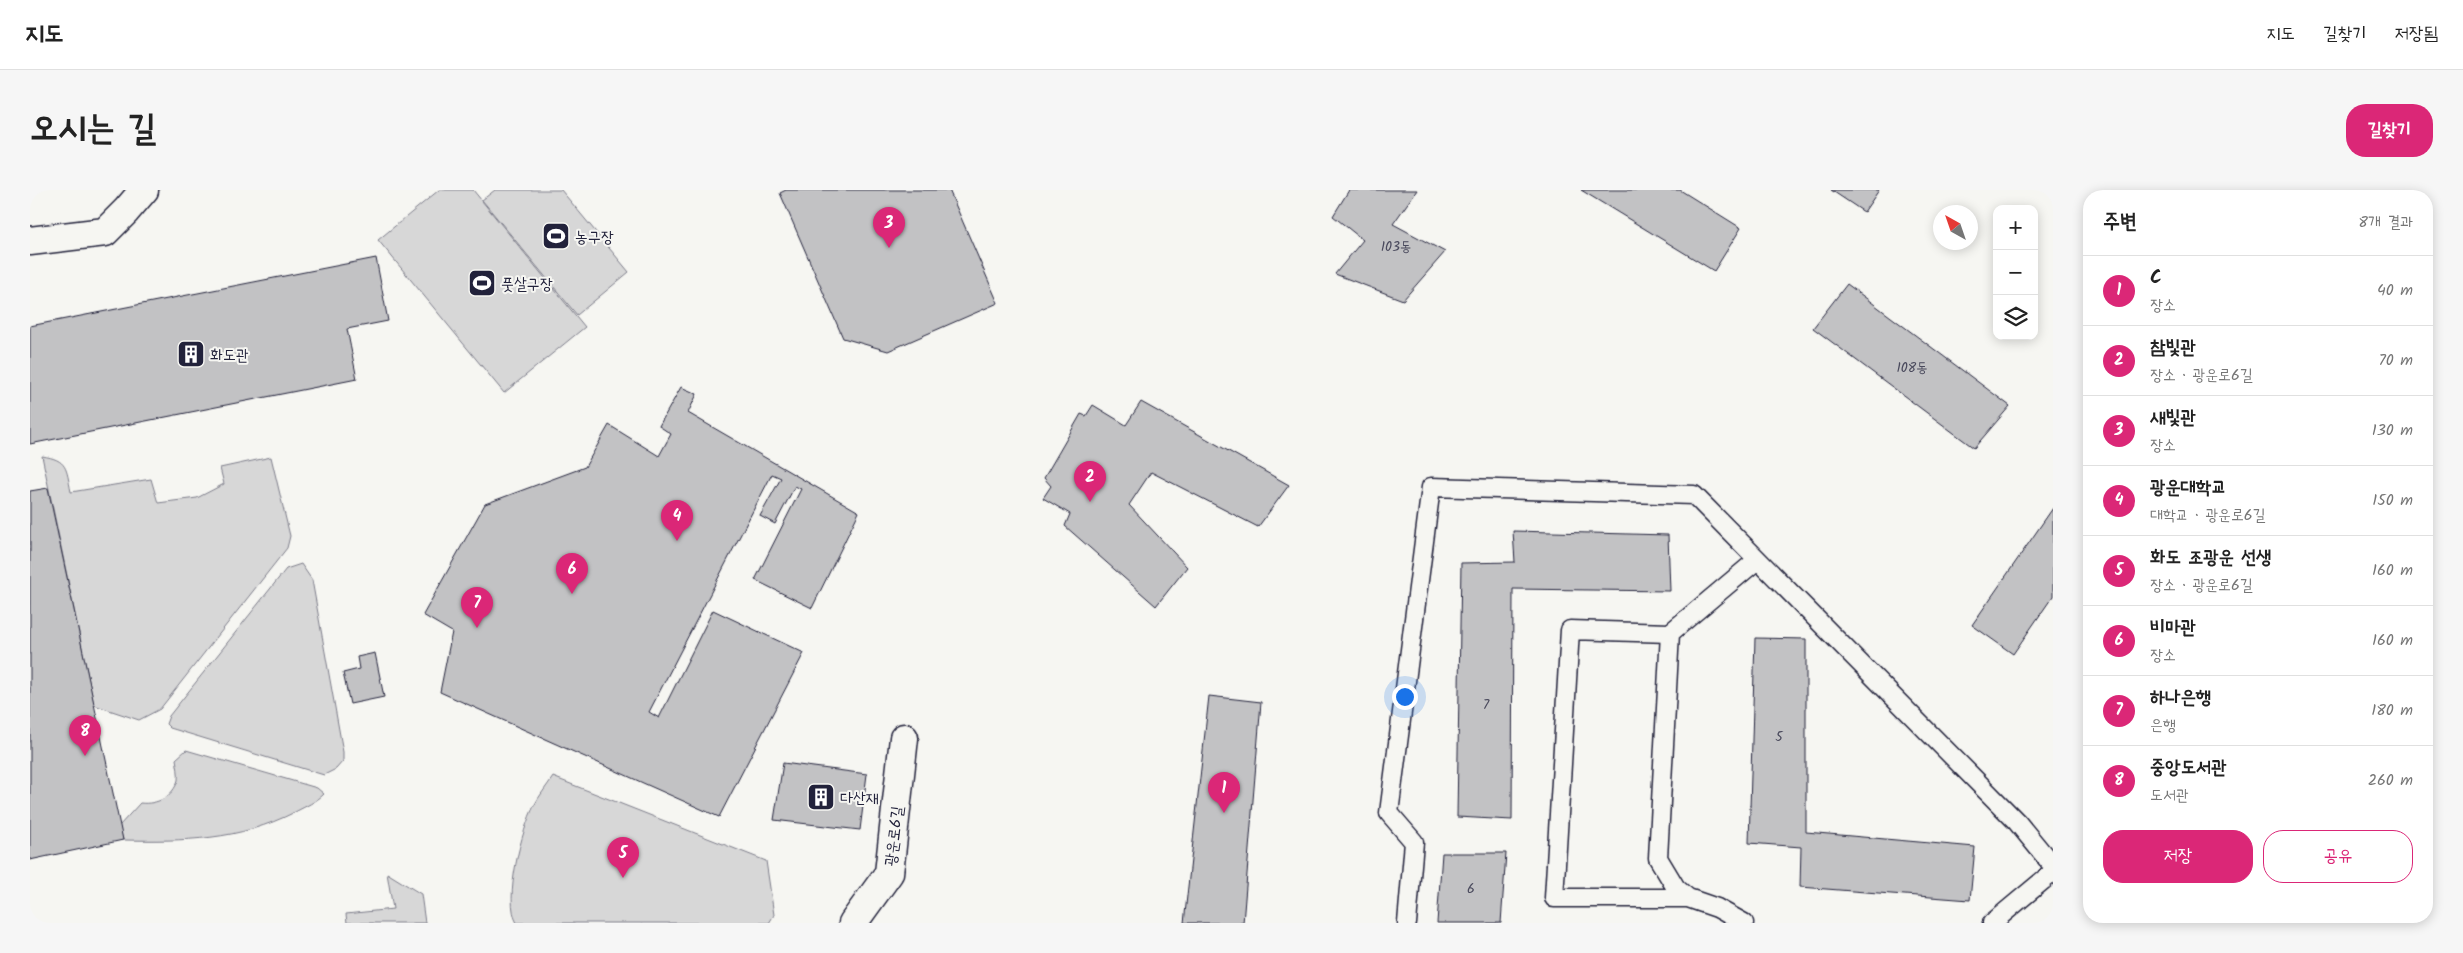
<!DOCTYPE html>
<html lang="ko">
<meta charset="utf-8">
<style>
body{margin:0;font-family:Kalam,"Poor Story",sans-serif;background:#f6f6f6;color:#222}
.controls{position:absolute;right:15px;top:15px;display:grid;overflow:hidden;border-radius:10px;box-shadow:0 2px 12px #0003}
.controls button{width:45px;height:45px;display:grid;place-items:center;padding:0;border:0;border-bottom:1px solid #e0e0e0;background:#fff;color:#222;font:25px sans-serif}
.compass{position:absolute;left:1903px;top:15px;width:45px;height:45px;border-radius:50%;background:#fff;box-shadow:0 2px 12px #0003;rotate:320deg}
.you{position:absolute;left:1374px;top:506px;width:18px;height:18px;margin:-12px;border:4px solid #fff;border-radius:50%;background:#1a73e8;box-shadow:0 0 0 8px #1a73e833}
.badge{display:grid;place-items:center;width:32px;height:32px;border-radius:50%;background:#db2777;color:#fff;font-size:16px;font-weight:700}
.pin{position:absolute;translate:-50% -41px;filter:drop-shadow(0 1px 2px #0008)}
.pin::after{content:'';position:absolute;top:26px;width:18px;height:15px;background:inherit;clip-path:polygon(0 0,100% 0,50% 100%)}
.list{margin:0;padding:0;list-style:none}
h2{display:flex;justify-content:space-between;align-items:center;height:65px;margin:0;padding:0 20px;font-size:21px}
h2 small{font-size:16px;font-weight:400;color:#767676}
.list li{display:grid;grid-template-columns:32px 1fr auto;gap:15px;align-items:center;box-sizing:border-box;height:70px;padding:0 20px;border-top:1px solid #e0e0e0}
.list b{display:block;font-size:19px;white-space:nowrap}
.list p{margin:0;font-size:16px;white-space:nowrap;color:#767676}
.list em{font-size:16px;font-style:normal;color:#767676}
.actions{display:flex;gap:10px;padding:15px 20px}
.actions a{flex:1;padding:11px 0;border:1px solid #db2777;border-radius:20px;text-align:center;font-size:18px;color:#db2777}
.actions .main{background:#db2777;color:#fff}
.icon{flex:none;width:28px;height:28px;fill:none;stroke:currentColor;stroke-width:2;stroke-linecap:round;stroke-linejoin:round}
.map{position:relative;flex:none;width:2023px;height:733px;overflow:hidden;border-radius:20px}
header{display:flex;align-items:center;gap:30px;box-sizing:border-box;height:70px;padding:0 25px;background:#fff;border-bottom:1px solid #e0e0e0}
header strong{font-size:24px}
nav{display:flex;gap:28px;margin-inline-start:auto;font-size:18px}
.intro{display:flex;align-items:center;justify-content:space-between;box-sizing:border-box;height:120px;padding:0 30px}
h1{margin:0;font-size:35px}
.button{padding:12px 22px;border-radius:20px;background:#db2777;color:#fff;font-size:18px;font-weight:700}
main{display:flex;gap:30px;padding:0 30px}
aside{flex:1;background:#fff;border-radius:20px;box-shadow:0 2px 12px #0003}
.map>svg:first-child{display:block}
.green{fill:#d7d7d7;stroke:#7c7c89}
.building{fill:#c2c2c4;stroke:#22223b}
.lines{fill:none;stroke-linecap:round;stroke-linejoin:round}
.lane-casing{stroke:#22223b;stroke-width:21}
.street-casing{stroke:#22223b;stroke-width:31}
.lane{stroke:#f6f6f2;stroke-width:18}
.street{stroke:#f6f6f2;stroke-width:28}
.labels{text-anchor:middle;stroke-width:4;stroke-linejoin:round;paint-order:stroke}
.number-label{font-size:14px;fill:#4a4a5d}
.poi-label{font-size:16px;fill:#22223b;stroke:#f6f6f2;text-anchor:start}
.street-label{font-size:16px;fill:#22223b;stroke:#f6f6f2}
</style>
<header>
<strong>지도</strong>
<nav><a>지도</a><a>길찾기</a><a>저장됨</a></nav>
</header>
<div class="intro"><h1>오시는 길</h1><a class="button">길찾기</a></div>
<main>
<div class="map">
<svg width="2023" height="733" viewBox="0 0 2023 733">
<rect width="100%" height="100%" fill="#f6f6f2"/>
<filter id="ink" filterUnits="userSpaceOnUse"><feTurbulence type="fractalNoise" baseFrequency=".02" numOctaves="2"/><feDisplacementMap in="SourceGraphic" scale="10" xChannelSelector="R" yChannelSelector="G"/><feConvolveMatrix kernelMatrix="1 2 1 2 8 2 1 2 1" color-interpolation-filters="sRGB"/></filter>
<g filter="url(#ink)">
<!-- green -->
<path class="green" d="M 409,0 L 443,0 L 555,137 L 474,203 L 348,50 Z
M 465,0 L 531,0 L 599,82 L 547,125 L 452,10 Z
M 12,266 C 38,270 36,278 41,302 L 121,289 L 128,313 L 167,308 L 194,294 L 190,278 L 241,267 L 260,346 L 257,358 L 130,519 L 109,530 L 64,515 Z
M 271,374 L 282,390 L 313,562 L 313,571 L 306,579 L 294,585 L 140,538 L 136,534 L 139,526 L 256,379 Z
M 156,560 L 287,598 L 294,604 C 286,612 276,616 265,622 C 208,651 155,651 93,650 L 89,636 L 110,613 C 127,615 143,607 148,590 C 149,584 147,575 146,569 Z
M 523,587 L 736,671 L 744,725 L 739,733 L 487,733 C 473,710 492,639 504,616 C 509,606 517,596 523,587 Z
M 357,683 L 391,704 L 395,733 L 317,733 L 316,724 L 363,719 Z"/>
<!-- building -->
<path class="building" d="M 756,0 L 919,0 L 968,113 L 858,161 L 813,148 L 750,3 Z
M 1319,0 L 1387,0 L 1363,34 L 1415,62 L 1373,110 L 1305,84 L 1333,50 L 1303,26 Z
M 1551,0 L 1650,0 L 1711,38 L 1684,81 Z
M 1801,0 L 1849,0 L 1834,22 Z
M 346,68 L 358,131 L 317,139 L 327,189 L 0,254 L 0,136 Z
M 1817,94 L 1980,216 L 1944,258 L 1783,138 Z
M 651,197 L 667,204 L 658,223 L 829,322 L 782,418 L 725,390 L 771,299 L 765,296 L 745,334 L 730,326 L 751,288 L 742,284 L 619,522 L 629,528 L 683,420 L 774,463 L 689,627 L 410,502 L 422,442 L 393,425 L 455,314 L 555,277 L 579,235 L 629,266 L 641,244 L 629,236 Z
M 1111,212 L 1259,295 L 1228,337 L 1121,282 L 1099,315 L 1157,377 L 1126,416 L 1035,336 L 1040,324 L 1013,308 L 1021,296 L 1014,288 L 1051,224 L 1056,226 L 1063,215 L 1096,235 Z
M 18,298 L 93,650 L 0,670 L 0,301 Z
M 2023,318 L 2023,406 L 1983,464 L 1942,435 Z
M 1483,341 L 1638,345 L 1640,401 L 1483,399 L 1482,630 L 1427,627 L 1431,373 L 1485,372 Z
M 1725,448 L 1776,449 L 1776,642 L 1945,657 L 1940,710 L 1770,697 L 1771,657 L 1719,653 Z
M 345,463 L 354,507 L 320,514 L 313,483 L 329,479 L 327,467 Z
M 1179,506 L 1231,512 L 1213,733 L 1154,733 Z
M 753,573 L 837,584 L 830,640 L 744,630 Z
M 1412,663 L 1476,663 L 1471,733 L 1407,733 Z"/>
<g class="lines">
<!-- lane casing -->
<g class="lane-casing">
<path id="lane" d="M 1640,443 L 1727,370
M 1658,708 L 1524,708 L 1540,440 L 1640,443 L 1628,668 L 1646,698 L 1658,708 L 1687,718 L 1714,733
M 1377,733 L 1384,652 L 1359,623 L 1401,297 L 1664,305 L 1987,632 L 2023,676
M 1962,733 L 2023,682"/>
</g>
<!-- street casing -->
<g class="street-casing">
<path id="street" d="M 0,51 L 75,42 L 96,21 L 114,0
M 823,733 L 859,683 L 874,548"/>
</g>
<!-- lane -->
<use href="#lane" class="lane"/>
<!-- street -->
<use href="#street" class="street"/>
</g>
</g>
<!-- icons -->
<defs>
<g id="stadium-square" transform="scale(1.4375)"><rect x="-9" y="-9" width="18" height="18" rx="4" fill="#22223b" stroke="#f6f6f2"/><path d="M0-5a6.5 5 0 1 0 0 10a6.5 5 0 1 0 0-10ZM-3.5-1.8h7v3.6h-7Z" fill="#fff"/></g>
<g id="building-square" transform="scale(1.4375)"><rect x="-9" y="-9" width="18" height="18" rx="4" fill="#22223b" stroke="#f6f6f2"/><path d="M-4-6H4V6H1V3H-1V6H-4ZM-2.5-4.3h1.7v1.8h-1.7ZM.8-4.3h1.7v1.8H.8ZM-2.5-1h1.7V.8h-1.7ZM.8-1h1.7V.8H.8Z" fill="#fff"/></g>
</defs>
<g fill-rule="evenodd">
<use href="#stadium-square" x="526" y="46"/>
<use href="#stadium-square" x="452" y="93"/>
<use href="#building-square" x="161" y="164"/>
<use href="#building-square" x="791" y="607"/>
</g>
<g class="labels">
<!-- number labels -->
<g class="number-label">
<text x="1366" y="61">103동</text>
<text x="1882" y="182">108동</text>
<text x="1456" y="519">7</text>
<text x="1749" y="551">5</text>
<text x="1441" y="703">6</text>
</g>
<!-- poi labels -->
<g class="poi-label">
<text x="545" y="52">농구장</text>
<text x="471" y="99">풋살구장</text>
<text x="180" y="170">화도관</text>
<text x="810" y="613">다산재</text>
</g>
<!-- street labels -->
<g class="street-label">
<text transform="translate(863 646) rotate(-83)" y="6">광운로6길</text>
</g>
</g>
</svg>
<div class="controls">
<button>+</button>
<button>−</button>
<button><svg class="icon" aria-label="layers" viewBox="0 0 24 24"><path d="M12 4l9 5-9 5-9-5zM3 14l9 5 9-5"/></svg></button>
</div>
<svg class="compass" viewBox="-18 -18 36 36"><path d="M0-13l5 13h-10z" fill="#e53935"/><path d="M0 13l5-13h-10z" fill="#767676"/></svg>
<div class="you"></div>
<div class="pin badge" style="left:1194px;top:623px">1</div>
<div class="pin badge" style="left:1060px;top:312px">2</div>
<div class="pin badge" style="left:859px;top:58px">3</div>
<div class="pin badge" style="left:647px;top:351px">4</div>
<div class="pin badge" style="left:593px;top:688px">5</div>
<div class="pin badge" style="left:542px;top:404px">6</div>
<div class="pin badge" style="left:447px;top:438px">7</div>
<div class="pin badge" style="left:55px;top:566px">8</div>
</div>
<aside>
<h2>주변<small>8개 결과</small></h2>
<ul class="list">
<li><span class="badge">1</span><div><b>C</b><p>장소</p></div><em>40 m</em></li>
<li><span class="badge">2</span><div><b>참빛관</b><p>장소 · 광운로6길</p></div><em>70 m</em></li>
<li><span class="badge">3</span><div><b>새빛관</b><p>장소</p></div><em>130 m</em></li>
<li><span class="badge">4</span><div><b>광운대학교</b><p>대학교 · 광운로6길</p></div><em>150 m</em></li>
<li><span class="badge">5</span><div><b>화도 조광운 선생</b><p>장소 · 광운로6길</p></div><em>160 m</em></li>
<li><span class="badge">6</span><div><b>비마관</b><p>장소</p></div><em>160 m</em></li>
<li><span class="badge">7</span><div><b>하나은행</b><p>은행</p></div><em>180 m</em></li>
<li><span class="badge">8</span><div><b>중앙도서관</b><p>도서관</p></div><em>260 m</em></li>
</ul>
<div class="actions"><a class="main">저장</a><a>공유</a></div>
</aside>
</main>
